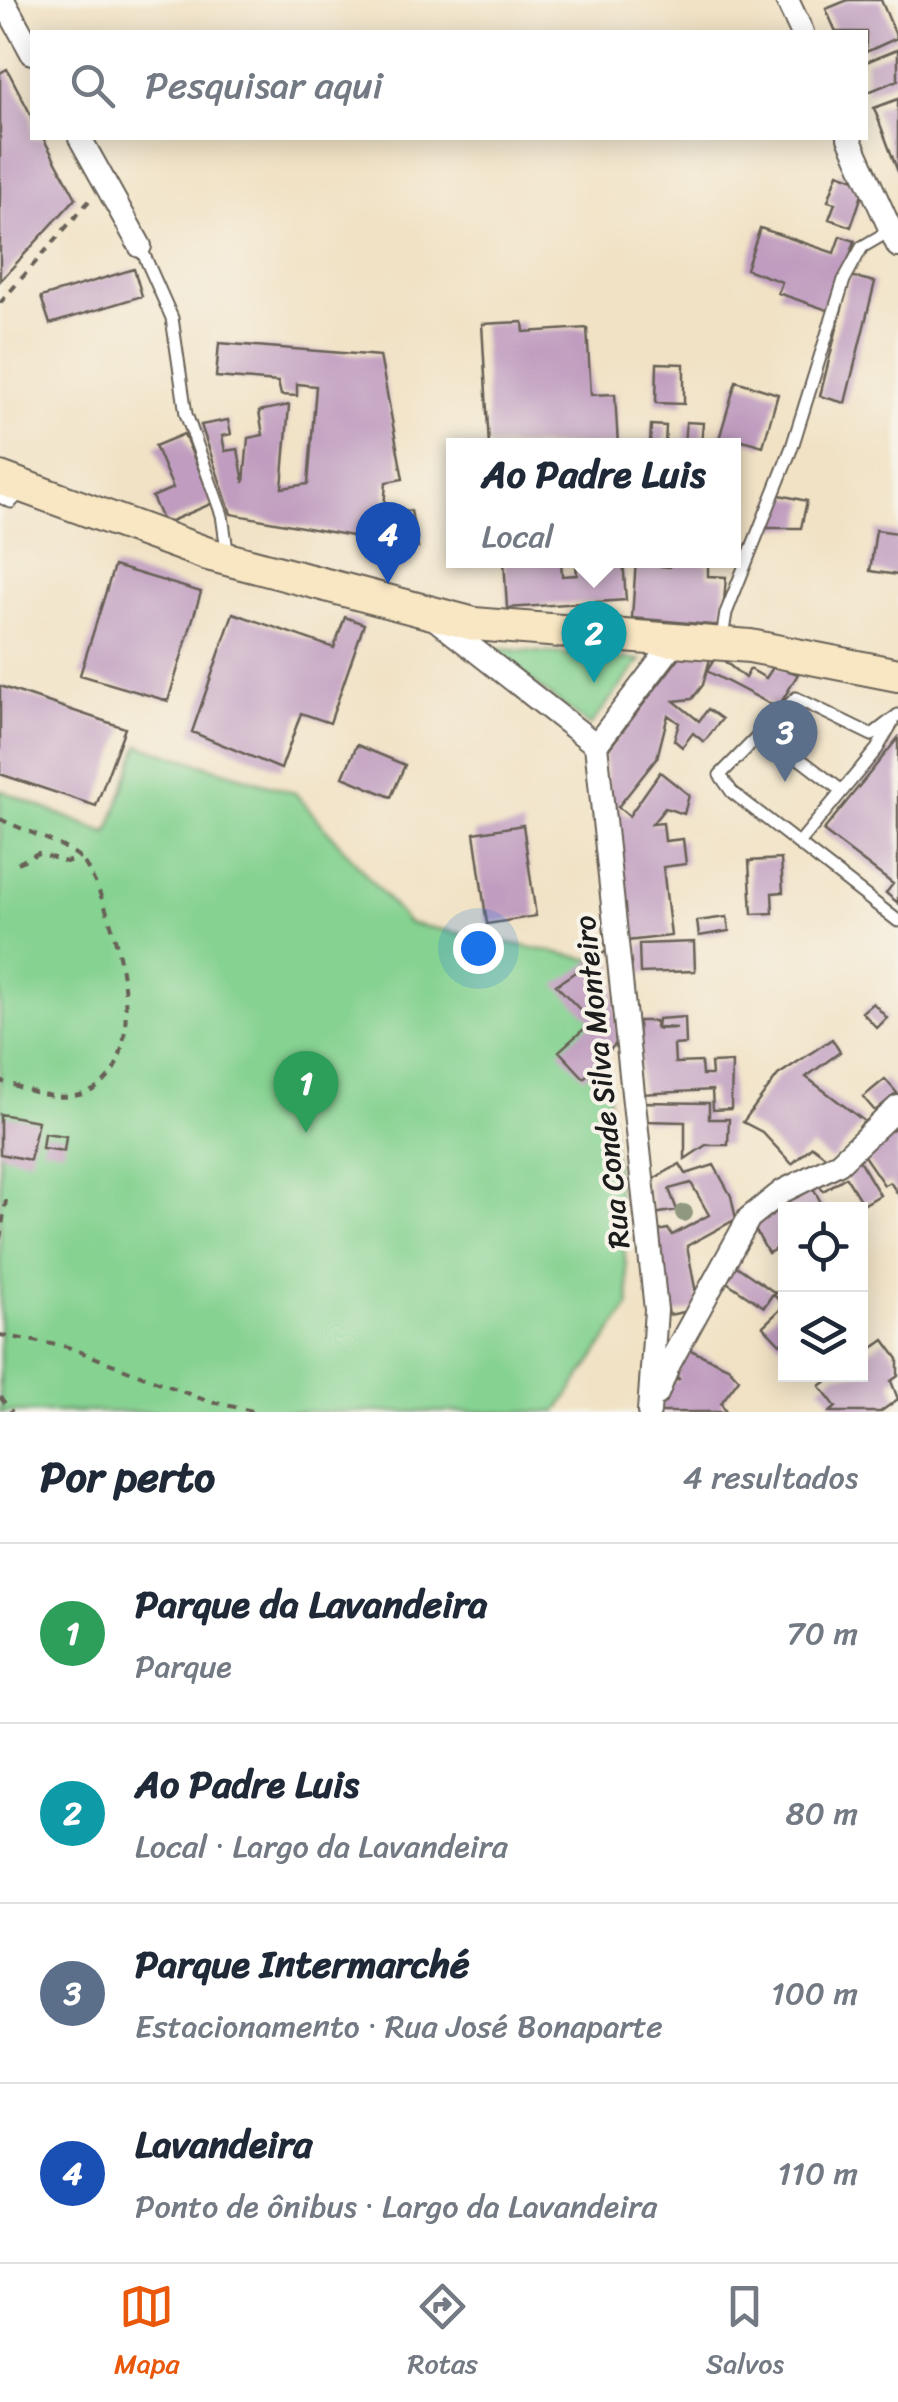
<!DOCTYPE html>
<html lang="pt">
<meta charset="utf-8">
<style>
body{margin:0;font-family:Sriracha,sans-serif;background:#f2f2f3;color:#1f2937}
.controls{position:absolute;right:30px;bottom:30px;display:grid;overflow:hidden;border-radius:0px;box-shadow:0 5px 25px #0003}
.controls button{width:90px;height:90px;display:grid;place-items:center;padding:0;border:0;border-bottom:2px solid #e0e1e3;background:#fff;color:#1f2937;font:50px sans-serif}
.you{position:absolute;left:478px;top:948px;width:35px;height:35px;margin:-25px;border:8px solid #fff;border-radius:50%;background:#1a73e8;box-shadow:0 0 0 15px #1a73e833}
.badge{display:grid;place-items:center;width:65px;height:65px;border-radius:50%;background:#ea580c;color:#fff;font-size:32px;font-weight:700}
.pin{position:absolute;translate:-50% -82px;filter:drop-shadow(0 2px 5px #0008)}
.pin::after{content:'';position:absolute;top:52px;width:35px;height:30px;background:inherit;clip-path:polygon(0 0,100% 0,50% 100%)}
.popup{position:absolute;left:446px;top:438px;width:295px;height:130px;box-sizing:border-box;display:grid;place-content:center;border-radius:0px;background:#fff;filter:drop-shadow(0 2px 8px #0005);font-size:32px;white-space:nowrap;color:#747a83}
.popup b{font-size:38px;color:#1f2937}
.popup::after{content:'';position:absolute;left:50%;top:100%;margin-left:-20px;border:20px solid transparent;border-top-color:#fff}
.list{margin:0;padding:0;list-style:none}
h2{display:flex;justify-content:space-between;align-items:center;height:130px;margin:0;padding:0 40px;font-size:42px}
h2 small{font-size:32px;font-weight:400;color:#747a83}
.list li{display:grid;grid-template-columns:65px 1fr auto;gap:30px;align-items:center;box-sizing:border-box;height:180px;padding:0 40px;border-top:2px solid #e0e1e3}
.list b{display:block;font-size:38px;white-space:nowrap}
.list p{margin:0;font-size:32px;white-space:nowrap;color:#747a83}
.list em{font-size:32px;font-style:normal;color:#747a83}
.icon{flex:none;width:55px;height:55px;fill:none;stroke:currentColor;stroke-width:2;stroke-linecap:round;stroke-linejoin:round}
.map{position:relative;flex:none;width:898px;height:1412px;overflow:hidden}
.search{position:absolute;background:#fff;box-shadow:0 5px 25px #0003;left:30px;right:30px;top:30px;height:110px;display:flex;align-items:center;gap:25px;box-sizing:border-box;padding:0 35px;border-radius:0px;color:#747a83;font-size:38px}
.sheet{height:850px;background:#fff}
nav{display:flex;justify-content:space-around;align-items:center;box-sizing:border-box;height:140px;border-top:2px solid #e0e1e3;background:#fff;font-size:28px;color:#747a83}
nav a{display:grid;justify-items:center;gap:5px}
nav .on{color:#ea580c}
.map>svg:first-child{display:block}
.green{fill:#85d291;stroke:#507756;stroke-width:2.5}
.building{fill:#c09dc0}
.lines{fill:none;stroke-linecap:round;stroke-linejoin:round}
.lane-casing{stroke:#676157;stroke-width:15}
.street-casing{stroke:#676157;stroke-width:26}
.secondary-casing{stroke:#676157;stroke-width:36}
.path{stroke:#676157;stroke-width:4;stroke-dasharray:8 8;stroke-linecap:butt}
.lane{stroke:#fff;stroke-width:11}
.street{stroke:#fff;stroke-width:22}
.secondary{stroke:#f9e7c3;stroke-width:32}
.tree{fill:#90987f}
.labels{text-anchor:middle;stroke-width:8;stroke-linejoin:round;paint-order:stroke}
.street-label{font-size:30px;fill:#1c1c1c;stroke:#f7f3e8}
</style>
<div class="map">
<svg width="898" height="1412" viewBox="0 0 898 1412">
<rect width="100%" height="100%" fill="#f7f3e8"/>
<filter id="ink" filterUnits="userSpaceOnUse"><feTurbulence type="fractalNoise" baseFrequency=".01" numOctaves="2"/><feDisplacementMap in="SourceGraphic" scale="20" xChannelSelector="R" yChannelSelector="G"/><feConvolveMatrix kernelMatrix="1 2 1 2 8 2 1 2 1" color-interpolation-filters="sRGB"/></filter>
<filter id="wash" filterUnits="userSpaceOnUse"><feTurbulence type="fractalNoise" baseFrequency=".0048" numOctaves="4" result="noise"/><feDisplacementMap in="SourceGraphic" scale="40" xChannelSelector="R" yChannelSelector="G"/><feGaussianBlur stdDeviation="2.25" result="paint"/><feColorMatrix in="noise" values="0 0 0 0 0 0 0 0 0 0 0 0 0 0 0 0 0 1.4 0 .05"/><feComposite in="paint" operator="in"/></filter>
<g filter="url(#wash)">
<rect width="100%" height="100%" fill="#f1e2c5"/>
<!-- green -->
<path class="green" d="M 499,649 L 641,660 L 590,726 L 495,653 Z
M 139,745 L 295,793 L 408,923 L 594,960 L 630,1305 L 557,1412 L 0,1412 L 0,790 L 108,834 Z"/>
<g id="blocks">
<!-- building -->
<path class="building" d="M 848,0 L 881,0 L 897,38 L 866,52 L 866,32 L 836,32 L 826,9 Z
M 898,49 L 898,80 L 866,93 L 866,62 Z
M 7,69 L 32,117 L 32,138 L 43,138 L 76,198 L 0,281 L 0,73 Z
M 898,99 L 898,172 L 874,108 Z
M 838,173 L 866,183 L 851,227 L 829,219 L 835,203 L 828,201 Z
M 760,228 L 834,253 L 840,236 L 855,241 L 830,311 L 778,293 L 782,282 L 746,269 Z
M 134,269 L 142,296 L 50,324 L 41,297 Z
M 850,276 L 875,282 L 845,403 L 820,396 Z
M 523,322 L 524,332 L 587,328 L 591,395 L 615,394 L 618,446 L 489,446 L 482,324 Z
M 219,343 L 380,356 L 403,479 L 386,482 L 384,509 L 411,511 L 418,548 L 231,514 L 201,425 L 228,420 L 231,434 L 222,436 L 225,451 L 238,449 L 244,483 L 248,438 L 263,435 L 259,411 L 289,405 L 282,488 L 308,484 L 316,386 L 297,384 L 297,396 L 281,395 L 278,382 L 216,377 Z
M 657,363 L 684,364 L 684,404 L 656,403 Z
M 736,381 L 778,394 L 763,446 L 739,439 L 735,454 L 734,446 L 717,446 Z
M 686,422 L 703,423 L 701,446 L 684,444 Z
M 651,425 L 666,426 L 665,446 L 650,446 Z
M 184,434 L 213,503 L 164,524 L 152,497 L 173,488 L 155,446 Z
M 775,494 L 807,501 L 801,528 L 767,528 Z
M 876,530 L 898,533 L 898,575 L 870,571 Z
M 504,560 L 561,560 L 562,576 L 577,575 L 576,564 L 623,560 L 626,600 L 507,608 Z
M 636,560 L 660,560 L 659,566 L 669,567 L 670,560 L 708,564 L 708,576 L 726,577 L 722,626 L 632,618 Z
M 114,566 L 201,592 L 168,701 L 80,675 Z
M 233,613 L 334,648 L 345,617 L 364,624 L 330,723 L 301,713 L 281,769 L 192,732 Z
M 712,651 L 703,685 L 692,699 L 674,701 L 699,721 L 708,709 L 722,719 L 704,742 L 693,733 L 682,747 L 674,740 L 679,723 L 668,715 L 657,758 L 618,807 L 629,816 L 660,772 L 689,795 L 684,814 L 665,808 L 652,824 L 663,823 L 665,841 L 683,839 L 686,864 L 663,867 L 671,936 L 626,941 L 604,755 L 682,654 Z
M 717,655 L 745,678 L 750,669 L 766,678 L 774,666 L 798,674 L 778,708 L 707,671 Z
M 0,686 L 125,728 L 96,806 L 0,774 Z
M 898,738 L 898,903 L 886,893 L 893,884 L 823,831 Z
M 357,745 L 405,765 L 391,797 L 343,777 Z
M 523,825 L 536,916 L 487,924 L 474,833 Z
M 781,859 L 783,892 L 772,893 L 773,913 L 752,914 L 749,861 Z
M 727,917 L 729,931 L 699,936 L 697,921 Z
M 694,942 L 695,971 L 640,973 L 639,944 Z
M 611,948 L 619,1040 L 584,1078 L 559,1051 L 592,1022 L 556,985 Z
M 873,1003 L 887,1018 L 877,1028 L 862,1012 Z
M 685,1017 L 686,1044 L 674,1045 L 675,1063 L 701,1062 L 702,1075 L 712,1075 L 711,1063 L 732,1062 L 731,1109 L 713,1110 L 712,1090 L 641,1094 L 638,1021 L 655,1021 L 656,1029 L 677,1028 L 657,1027 L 658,1019 Z
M 832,1039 L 840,1052 L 806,1077 L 864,1121 L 832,1161 L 812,1146 L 792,1164 L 762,1132 L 743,1122 L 778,1075 Z
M 885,1079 L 897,1093 L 875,1111 L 863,1097 Z
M 643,1102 L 709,1103 L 709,1119 L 729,1119 L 728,1145 L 706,1145 L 685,1159 L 685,1122 L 643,1121 Z
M 0,1114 L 38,1121 L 30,1160 L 0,1154 Z
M 898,1126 L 898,1194 L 890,1182 L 884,1185 L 860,1150 Z
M 44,1133 L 66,1136 L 64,1151 L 42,1148 Z
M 856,1155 L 880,1195 L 863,1205 L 846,1177 L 823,1191 L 815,1179 Z
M 680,1164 L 686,1174 L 714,1165 L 731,1196 L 736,1219 L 687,1246 L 699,1309 L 669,1315 L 653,1232 L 668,1229 L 672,1235 L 709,1215 L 691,1183 L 669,1189 L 677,1210 L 654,1214 L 648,1182 Z
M 812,1186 L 825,1210 L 786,1210 L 786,1244 L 768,1253 L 750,1220 Z
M 732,1263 L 774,1292 L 764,1307 L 722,1279 Z
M 786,1284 L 786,1338 L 780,1344 L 763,1326 L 784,1306 L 774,1295 Z
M 884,1340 L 898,1359 L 898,1376 L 891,1381 L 898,1399 L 880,1412 L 830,1412 L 836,1407 L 820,1386 L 836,1374 L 860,1374 L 860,1357 Z
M 686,1348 L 728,1367 L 739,1379 L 721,1403 L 726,1412 L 658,1412 L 669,1384 L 679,1379 L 676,1375 Z"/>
</g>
</g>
<g filter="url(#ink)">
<use href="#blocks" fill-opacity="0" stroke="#676157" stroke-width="2.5"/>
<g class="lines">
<!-- lane casing -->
<g class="lane-casing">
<path id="lane" d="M 140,246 L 172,318 L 186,414 L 222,515 L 228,557
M 0,497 L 11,502 L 21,492
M 722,638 L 726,613 L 792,447 L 844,280 L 862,247 L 891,230
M 898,715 L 872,735 L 796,698 L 720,775 L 732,792 L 898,921
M 763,731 L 842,791
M 800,842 L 877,749 L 892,723"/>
</g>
<!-- street casing -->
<g class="street-casing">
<path id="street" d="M 3,0 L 32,53
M 787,0 L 802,32
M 80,138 L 140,246
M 849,138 L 898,246
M 434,618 L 596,745
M 596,745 L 656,1310 L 649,1412
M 596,745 L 677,639
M 657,1394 L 669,1364 L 749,1218 L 783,1191 L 839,1163 L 898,1107"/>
</g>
<!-- secondary casing -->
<g class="secondary-casing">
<path id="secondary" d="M 0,478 L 208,554 L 474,624 L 750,646 L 898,675"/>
</g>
<!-- path -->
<path class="path" d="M 0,303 L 89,201
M 0,819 C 18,828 72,847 82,860 C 116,906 164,1084 74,1096 C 48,1100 25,1088 0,1081
M 18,863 L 38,853 L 66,862 L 80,857
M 0,1239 L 6,1200
M 0,1335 L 68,1347 L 207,1401 L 258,1412
M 0,1397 L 12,1412"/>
<!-- lane -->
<use href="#lane" class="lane"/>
<!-- street -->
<use href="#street" class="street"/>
<!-- secondary -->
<use href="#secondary" class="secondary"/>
</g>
<!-- trees -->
<circle class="tree" cx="684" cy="1213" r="9"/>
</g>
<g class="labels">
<!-- street labels -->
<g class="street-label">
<text transform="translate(602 1082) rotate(-96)" y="10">Rua Conde Silva Monteiro</text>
</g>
</g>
</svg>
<div class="controls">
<button><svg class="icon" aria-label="locate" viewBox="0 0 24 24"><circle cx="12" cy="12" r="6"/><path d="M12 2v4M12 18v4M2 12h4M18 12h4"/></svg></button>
<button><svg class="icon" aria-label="layers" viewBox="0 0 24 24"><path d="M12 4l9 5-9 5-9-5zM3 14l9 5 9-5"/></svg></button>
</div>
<div class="you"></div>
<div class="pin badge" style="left:306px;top:1133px;background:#2e9e5b">1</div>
<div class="pin badge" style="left:594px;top:683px;background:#0f9aa8">2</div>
<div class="popup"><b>Ao Padre Luis</b>Local</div>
<div class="pin badge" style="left:785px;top:782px;background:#5c6f8a">3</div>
<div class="pin badge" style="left:388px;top:584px;background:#1a4fb4">4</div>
<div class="search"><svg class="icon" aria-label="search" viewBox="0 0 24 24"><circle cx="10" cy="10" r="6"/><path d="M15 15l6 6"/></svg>Pesquisar aqui</div>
</div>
<section class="sheet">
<h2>Por perto<small>4 resultados</small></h2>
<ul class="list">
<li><span class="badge" style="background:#2e9e5b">1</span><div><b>Parque da Lavandeira</b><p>Parque</p></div><em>70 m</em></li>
<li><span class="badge" style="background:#0f9aa8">2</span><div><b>Ao Padre Luis</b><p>Local · Largo da Lavandeira</p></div><em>80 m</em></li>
<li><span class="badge" style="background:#5c6f8a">3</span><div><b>Parque Intermarché</b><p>Estacionamento · Rua José Bonaparte</p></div><em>100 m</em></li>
<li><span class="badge" style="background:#1a4fb4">4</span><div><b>Lavandeira</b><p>Ponto de ônibus · Largo da Lavandeira</p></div><em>110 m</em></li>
</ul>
</section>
<nav>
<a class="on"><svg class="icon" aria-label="map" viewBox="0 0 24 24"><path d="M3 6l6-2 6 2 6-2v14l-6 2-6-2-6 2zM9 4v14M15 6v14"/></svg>Mapa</a>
<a><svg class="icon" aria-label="directions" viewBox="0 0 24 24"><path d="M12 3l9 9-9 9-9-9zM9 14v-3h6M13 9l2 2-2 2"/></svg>Rotas</a>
<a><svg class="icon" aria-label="saved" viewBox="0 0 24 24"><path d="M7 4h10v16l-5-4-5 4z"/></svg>Salvos</a>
</nav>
